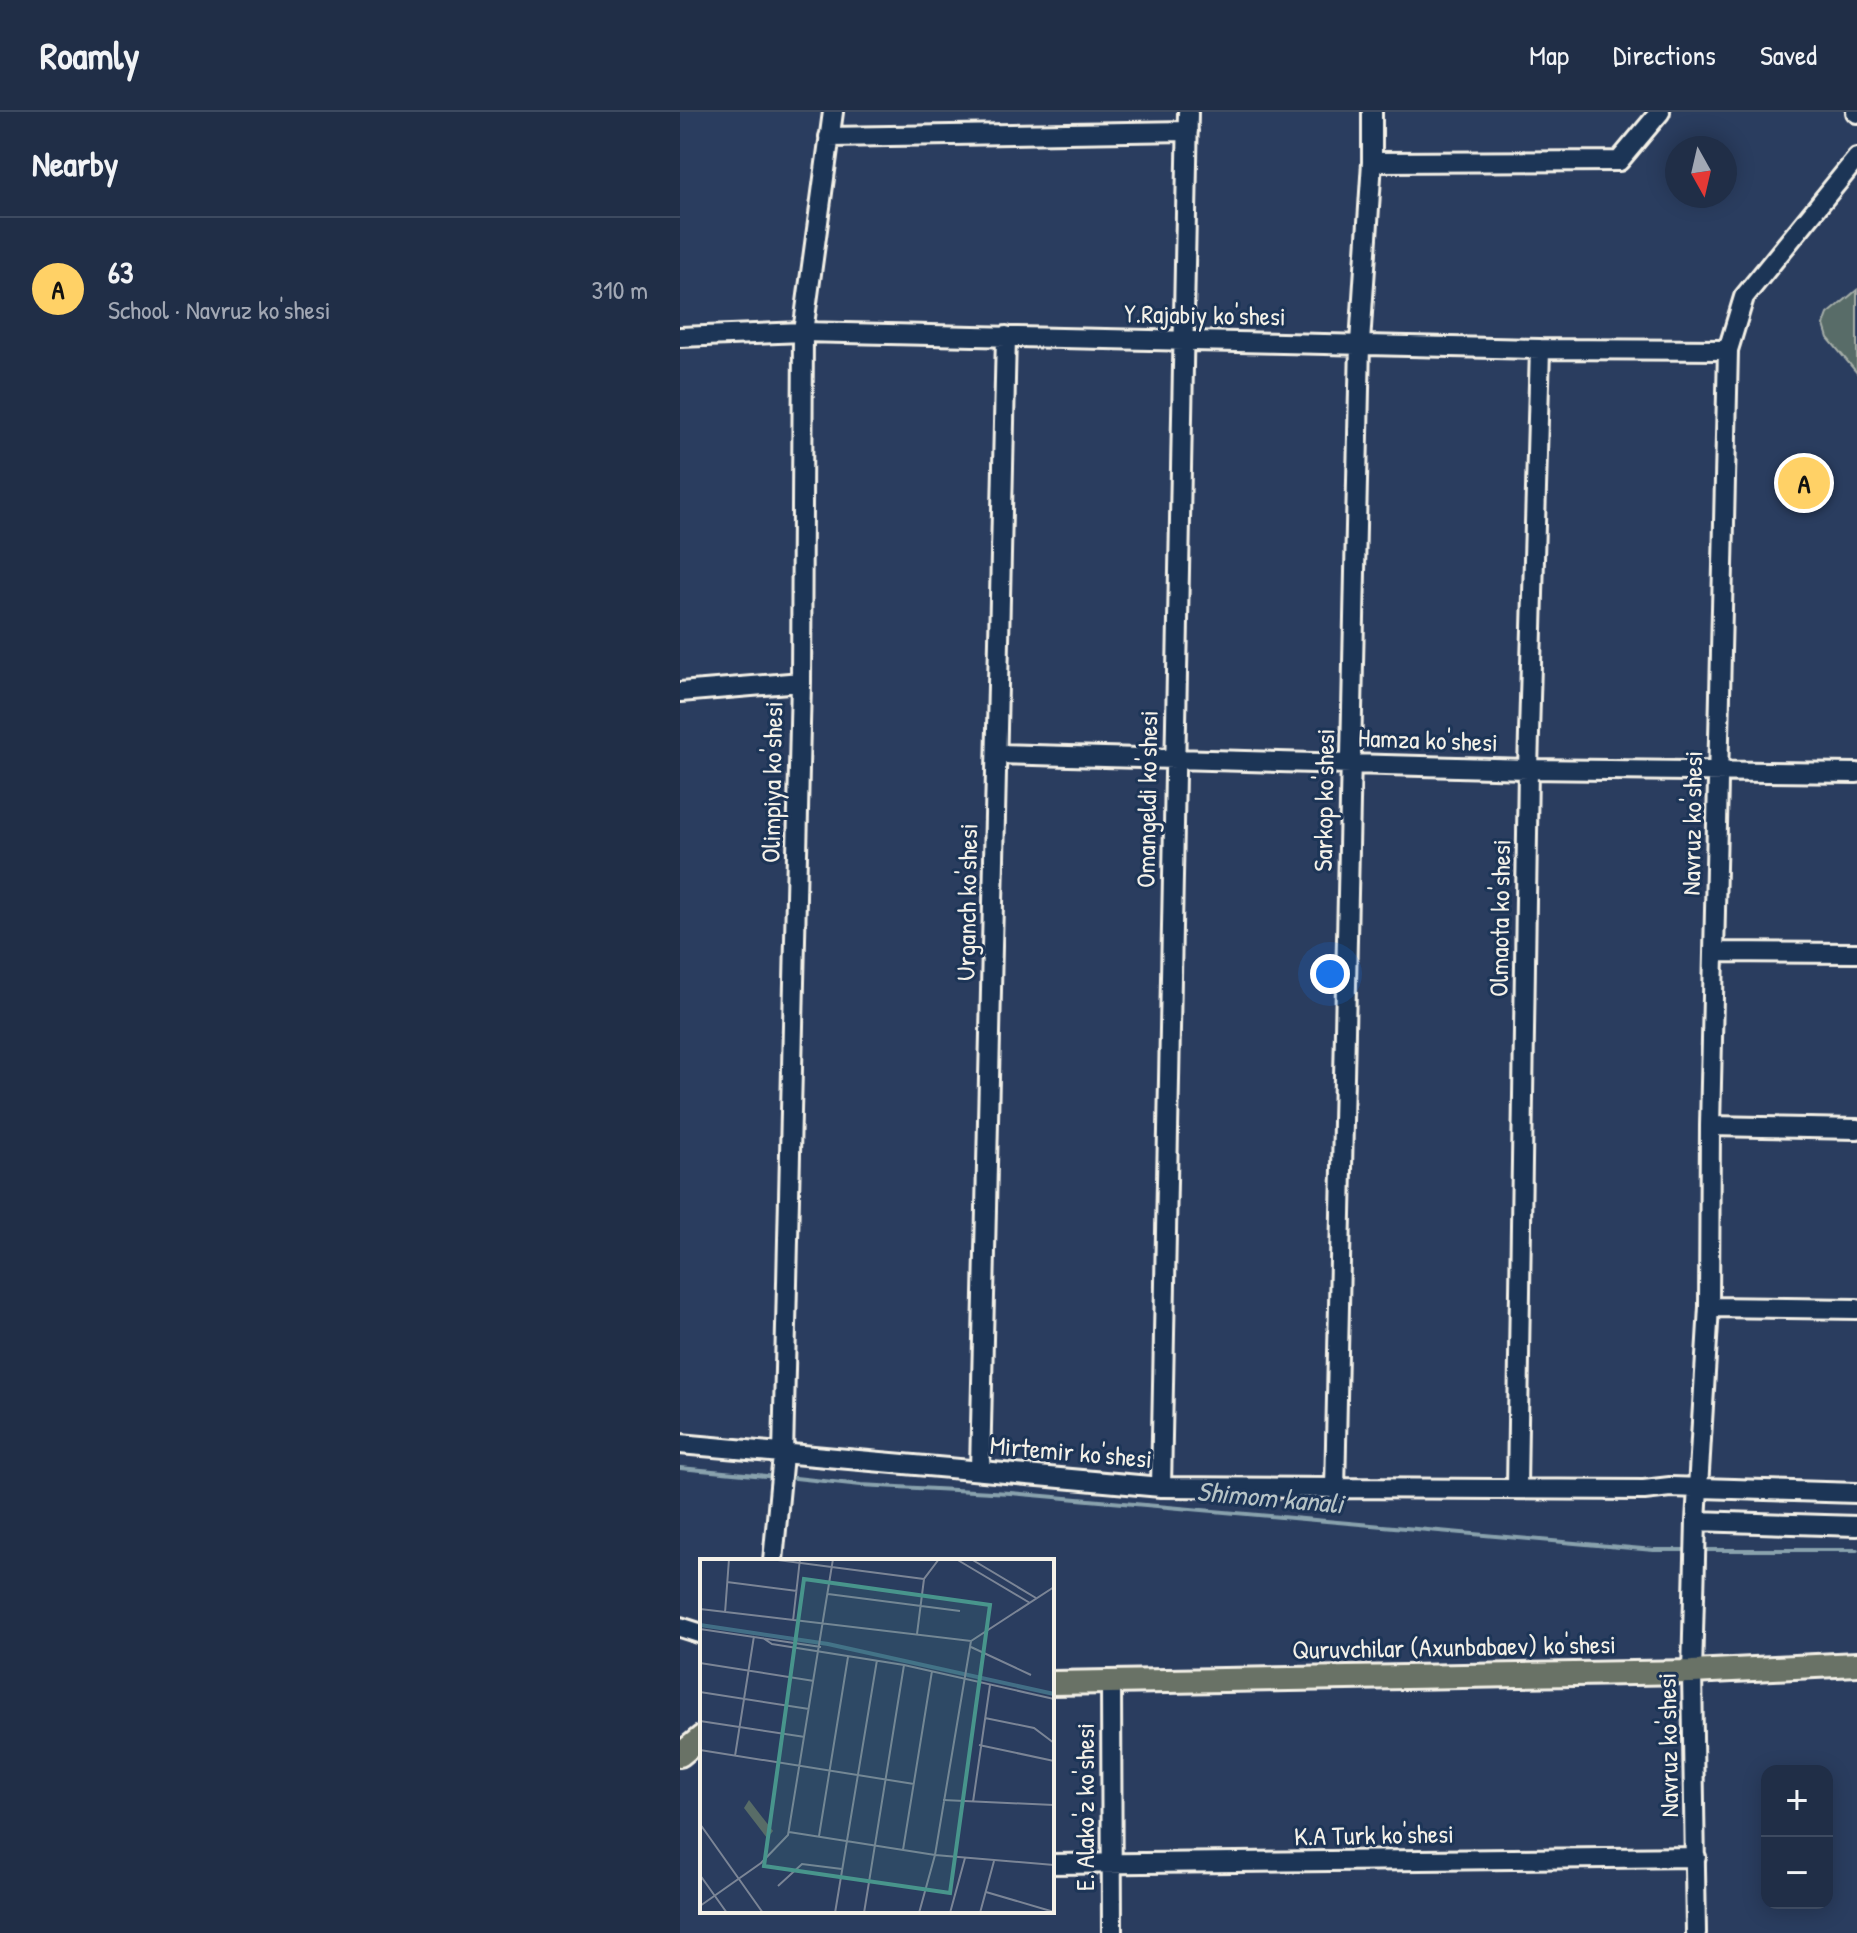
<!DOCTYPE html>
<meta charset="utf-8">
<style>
body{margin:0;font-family:"Patrick Hand",sans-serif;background:#2d3a52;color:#f1f3f6}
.controls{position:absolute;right:24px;bottom:24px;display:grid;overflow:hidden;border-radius:16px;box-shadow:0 4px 20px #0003}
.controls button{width:72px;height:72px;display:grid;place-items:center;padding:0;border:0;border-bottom:2px solid #3d4a60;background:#202e47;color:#f1f3f6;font:40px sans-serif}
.compass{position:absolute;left:985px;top:24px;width:72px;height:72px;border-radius:50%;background:#202e47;box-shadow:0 4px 20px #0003;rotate:172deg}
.you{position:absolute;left:650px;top:862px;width:28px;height:28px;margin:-20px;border:6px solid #fff;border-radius:50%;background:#1a73e8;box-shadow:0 0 0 12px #1a73e833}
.badge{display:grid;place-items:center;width:52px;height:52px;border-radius:50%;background:#ffd166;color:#111;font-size:26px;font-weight:700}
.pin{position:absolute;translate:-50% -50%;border:4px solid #fff;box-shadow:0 2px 8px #0006}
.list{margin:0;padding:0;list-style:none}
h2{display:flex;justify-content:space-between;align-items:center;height:104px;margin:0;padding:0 32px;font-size:34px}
h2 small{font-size:26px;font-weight:400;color:#a2a8b4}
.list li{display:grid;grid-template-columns:52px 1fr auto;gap:24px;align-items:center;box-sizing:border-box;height:144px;padding:0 32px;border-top:2px solid #3d4a60}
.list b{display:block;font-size:30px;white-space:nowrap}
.list p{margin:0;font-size:26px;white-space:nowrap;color:#a2a8b4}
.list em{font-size:26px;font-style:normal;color:#a2a8b4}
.map{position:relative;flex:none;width:1177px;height:1821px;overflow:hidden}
header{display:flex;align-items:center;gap:48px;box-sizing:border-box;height:112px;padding:0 40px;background:#202e47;border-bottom:2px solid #3d4a60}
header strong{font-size:38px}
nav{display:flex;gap:44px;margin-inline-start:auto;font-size:28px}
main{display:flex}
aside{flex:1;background:#202e47}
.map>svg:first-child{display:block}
.green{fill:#586c67;stroke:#a6aea8;stroke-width:2}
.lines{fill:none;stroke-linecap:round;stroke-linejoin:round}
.stream{stroke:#89a2ad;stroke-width:4}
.minor-casing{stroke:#f4f1e8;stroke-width:24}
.major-casing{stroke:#f4f1e8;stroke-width:28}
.minor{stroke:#1d3557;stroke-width:18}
.major{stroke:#697266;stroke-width:22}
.labels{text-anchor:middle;stroke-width:6;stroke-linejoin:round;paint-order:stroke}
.street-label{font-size:26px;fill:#f4f1e8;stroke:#1d3557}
.water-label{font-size:28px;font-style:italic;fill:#b6c3c6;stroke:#1d3557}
.inset-river{fill:none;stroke:#426e86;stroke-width:4}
.inset-road{fill:none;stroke:#7b8596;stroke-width:2}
.view{fill:#48958c;fill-opacity:0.15;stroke:#48958c;stroke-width:4}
.inset-edge{fill:none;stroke:#f4f1e8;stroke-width:4}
</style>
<header>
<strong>Roamly</strong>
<nav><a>Map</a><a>Directions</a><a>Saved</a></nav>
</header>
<main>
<aside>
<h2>Nearby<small></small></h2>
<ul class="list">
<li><span class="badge">A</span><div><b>63</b><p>School · Navruz ko'shesi</p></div><em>310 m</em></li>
</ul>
</aside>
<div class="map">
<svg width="1177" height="1821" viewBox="0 0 1177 1821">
<rect width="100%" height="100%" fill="#2a3d5f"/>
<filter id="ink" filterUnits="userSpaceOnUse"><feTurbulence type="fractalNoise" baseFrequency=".0125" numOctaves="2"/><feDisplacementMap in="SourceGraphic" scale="16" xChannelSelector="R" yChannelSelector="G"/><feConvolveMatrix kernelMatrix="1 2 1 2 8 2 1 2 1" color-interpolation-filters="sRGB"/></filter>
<g filter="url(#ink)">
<!-- green -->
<path class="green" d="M 1177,178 L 1177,261 L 1148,226 L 1144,213 L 1148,202 Z"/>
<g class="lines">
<!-- stream -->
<path class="stream" d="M 0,1356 L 97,1365
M 106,1365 L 181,1373 L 330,1381 L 974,1438 L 1010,1438
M 1019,1438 L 1177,1438"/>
<!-- minor casing -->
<g class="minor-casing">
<path id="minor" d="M 1176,0 L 1177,1
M 149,25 L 508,19
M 692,50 L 939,49 L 980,0
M 0,225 L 123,220 L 860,237 L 1048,238
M 0,580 L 121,570
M 317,642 L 848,657 L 1177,661
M 1036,840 L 1177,841
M 1030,1014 L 1177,1017
M 1029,1195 L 1177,1197
M 0,1332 L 481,1375 L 964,1378 L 990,1375 L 1177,1381
M 300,1358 L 326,224
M 481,1375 L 508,0
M 837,1376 L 848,657 L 860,237
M 655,1378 L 680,231 L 692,50 L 692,0
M 1016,1409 L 1177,1414
M 93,1449 L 103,1343 L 121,570 L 123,220 L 153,0
M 0,1515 L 22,1522
M 431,1568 L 432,1821
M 372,1752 L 1016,1745
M 1016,1821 L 1012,1560 L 1016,1409 L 1029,1195 L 1030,1014 L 1048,238 L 1064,185 L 1177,46"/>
</g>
<!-- major casing -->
<g class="major-casing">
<path id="major" d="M 372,1571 L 1012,1560 L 1177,1552
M 0,1643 L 22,1625"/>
</g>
<!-- minor -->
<use href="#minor" class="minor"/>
<!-- major -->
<use href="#major" class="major"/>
</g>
</g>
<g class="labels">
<!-- street labels -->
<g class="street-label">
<text transform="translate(525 203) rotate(1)" y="9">Y.Rajabiy ko'shesi</text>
<text transform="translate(748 628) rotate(2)" y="9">Hamza ko'shesi</text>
<text transform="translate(92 670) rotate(-89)" y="9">Olimpiya ko'shesi</text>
<text transform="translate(467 687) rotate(-89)" y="9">Omangeldi ko'shesi</text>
<text transform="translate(644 688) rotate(-89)" y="9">Sarkop ko'shesi</text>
<text transform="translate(1012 711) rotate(-89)" y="9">Navruz ko'shesi</text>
<text transform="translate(287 790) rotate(-89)" y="9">Urganch ko'shesi</text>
<text transform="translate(820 806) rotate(-89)" y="9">Olmaota ko'shesi</text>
<text transform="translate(391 1340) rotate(5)" y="9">Mirtemir ko'shesi</text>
<text transform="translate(774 1535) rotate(-1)" y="9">Quruvchilar (Axunbabaev) ko'shesi</text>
<text transform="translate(988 1633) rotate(-91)" y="9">Navruz ko'shesi</text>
<text transform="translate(405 1695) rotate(-90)" y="9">E. Alako'z ko'shesi</text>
<text transform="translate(694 1723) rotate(-1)" y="9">K.A Turk ko'shesi</text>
</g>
<!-- water labels -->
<g class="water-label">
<text transform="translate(590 1385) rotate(5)" y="10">Shimom kanali</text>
</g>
</g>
<!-- overview -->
<g transform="translate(20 1447)">
<rect width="354" height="354" fill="#2a3d5f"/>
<path d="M 49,241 L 73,272 L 67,279 L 44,249 Z" fill="#586c67"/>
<path class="inset-river" d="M 0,66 L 128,85 L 354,135"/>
<path class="inset-road" d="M 70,0 L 224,20M 256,0 L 330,44M 271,0 L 336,39M 27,23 L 97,32M 128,35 L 260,52M 0,50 L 271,82 L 354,28M 25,54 L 29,0M 93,62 L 100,0M 0,70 L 121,88M 217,75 L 224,20 L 239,0M 63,79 L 72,85 L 204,106 L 354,140M 271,88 L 331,116M 0,104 L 114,122M 0,133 L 109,150M 285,159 L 334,169 L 354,184M 0,162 L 105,178M 279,186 L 354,202M 0,191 L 214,225M 35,197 L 54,77M 243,241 L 354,246M 273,243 L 290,126M 0,265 L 63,354M 89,273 L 235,296 L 354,306M 119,277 L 148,98M 203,291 L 232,112M 0,316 L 27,354M 78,327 L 102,305 L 142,310M 286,333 L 354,353M 0,347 L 61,304 L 88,276 L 133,0M 135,354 L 177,101M 164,354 L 204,106M 219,354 L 235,296 L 271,82M 250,354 L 265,299M 280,354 L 294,302"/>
<path class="view" d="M 104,20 L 290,46 L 250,334 L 64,307 Z"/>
<rect width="354" height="354" class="inset-edge"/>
</g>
</svg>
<div class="controls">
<button>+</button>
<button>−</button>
</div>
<svg class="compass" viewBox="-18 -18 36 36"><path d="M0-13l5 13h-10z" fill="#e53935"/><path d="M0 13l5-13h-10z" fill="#a2a8b4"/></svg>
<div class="you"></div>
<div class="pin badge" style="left:1124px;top:371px">A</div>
</div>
</main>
